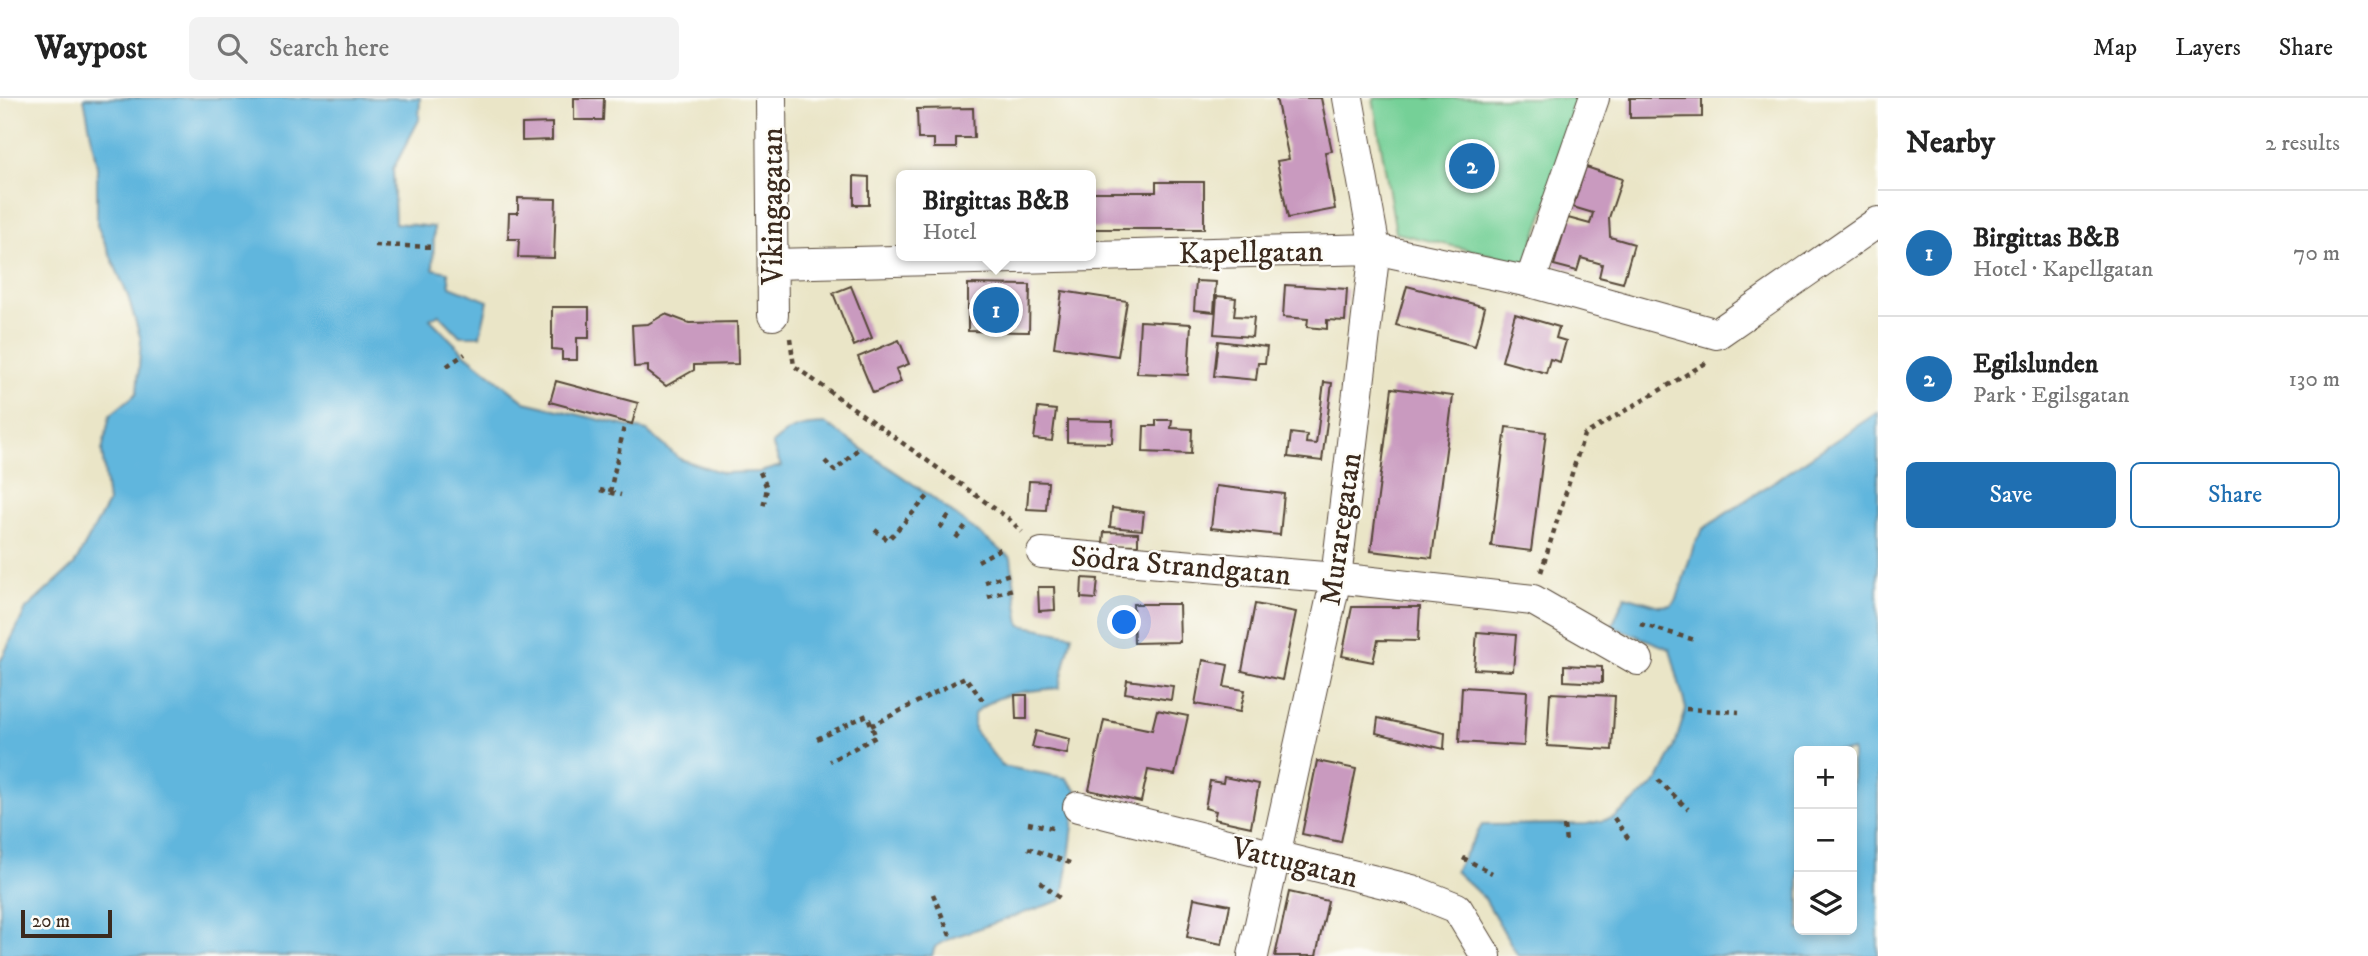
<!DOCTYPE html>
<meta charset="utf-8">
<style>
body{margin:0;font-family:"IM FELL DW Pica",serif;background:#f2f2f2;color:#222}
.controls{position:absolute;right:21px;bottom:21px;display:grid;overflow:hidden;border-radius:10px;box-shadow:0 4px 10px #0003}
.controls button{width:63px;height:63px;display:grid;place-items:center;padding:0;border:0;border-bottom:2px solid #e0e0e0;background:#fff;color:#222;font:35px sans-serif}
.scale{position:absolute;left:21px;bottom:18px;width:91px;box-sizing:border-box;padding-left:7px;border:4px solid #3b2a1e;border-top:0;font-size:19px;line-height:24px;white-space:nowrap;color:#3b2a1e;-webkit-text-stroke:5px #fdfcf7;paint-order:stroke}
.you{position:absolute;left:1125px;top:525px;width:24px;height:24px;margin:-18px;border:5px solid #fff;border-radius:50%;background:#1a73e8;box-shadow:0 0 0 10px #1a73e833}
.badge{display:grid;place-items:center;width:46px;height:46px;border-radius:50%;background:#1f6fb2;color:#fff;font-size:23px;font-weight:700}
.pin{position:absolute;translate:-50% -50%;border:4px solid #fff;box-shadow:0 2px 7px #0006}
.popup{position:absolute;left:896px;top:72px;width:200px;height:91px;box-sizing:border-box;display:grid;place-content:center;border-radius:10px;background:#fff;filter:drop-shadow(0 2px 5px #0005);font-size:23px;white-space:nowrap;color:#767676}
.popup b{font-size:26px;color:#222}
.popup::after{content:'';position:absolute;left:50%;top:100%;margin-left:-14px;border:14px solid transparent;border-top-color:#fff}
.list{margin:0;padding:0;list-style:none}
h2{display:flex;justify-content:space-between;align-items:center;height:91px;margin:0;padding:0 28px;font-size:30px}
h2 small{font-size:23px;font-weight:400;color:#767676}
.list li{display:grid;grid-template-columns:46px 1fr auto;gap:21px;align-items:center;box-sizing:border-box;height:126px;padding:0 28px;border-top:2px solid #e0e0e0}
.list b{display:block;font-size:26px;white-space:nowrap}
.list p{margin:0;font-size:23px;white-space:nowrap;color:#767676}
.list em{font-size:23px;font-style:normal;color:#767676}
.actions{display:flex;gap:14px;padding:21px 28px}
.actions a{flex:1;padding:16px 0;border:2px solid #1f6fb2;border-radius:10px;text-align:center;font-size:24px;color:#1f6fb2}
.actions .main{background:#1f6fb2;color:#fff}
.icon{flex:none;width:38px;height:38px;fill:none;stroke:currentColor;stroke-width:2;stroke-linecap:round;stroke-linejoin:round}
.map{position:relative;flex:none;width:1878px;height:858px;overflow:hidden}
header{display:flex;align-items:center;gap:42px;box-sizing:border-box;height:98px;padding:0 35px;background:#fff;border-bottom:2px solid #e0e0e0}
header strong{font-size:33px}
nav{display:flex;gap:38px;margin-inline-start:auto;font-size:24px}
.search{width:490px;height:63px;background:#f2f2f2;display:flex;align-items:center;gap:18px;box-sizing:border-box;padding:0 24px;border-radius:10px;color:#767676;font-size:26px}
main{display:flex}
aside{flex:1;background:#fff}
.map>svg:first-child{display:block}
.green{fill:#75d097;stroke:#587d5a;stroke-width:2}
.water{fill:#61b6dd;stroke:#4e707e;stroke-width:2;fill-rule:evenodd}
.building{fill:#c99abf}
.lines{fill:none;stroke-linecap:round;stroke-linejoin:round}
.street-casing{stroke:#554637;stroke-width:32}
.path{stroke:#554637;stroke-width:4.5;stroke-dasharray:5 5;stroke-linecap:butt}
.street{stroke:#fff;stroke-width:30}
.labels{text-anchor:middle;stroke-width:5;stroke-linejoin:round;paint-order:stroke}
.street-label{font-size:30px;fill:#3b2a1e;stroke:#fdfcf7}
</style>
<header>
<strong>Waypost</strong>
<div class="search"><svg class="icon" aria-label="search" viewBox="0 0 24 24"><circle cx="10" cy="10" r="6"/><path d="M15 15l6 6"/></svg>Search here</div>
<nav><a>Map</a><a>Layers</a><a>Share</a></nav>
</header>
<main>
<div class="map">
<svg width="1878" height="858" viewBox="0 0 1878 858">
<rect width="100%" height="100%" fill="#fdfcf7"/>
<filter id="ink" filterUnits="userSpaceOnUse"><feTurbulence type="fractalNoise" baseFrequency=".0143" numOctaves="2"/><feDisplacementMap in="SourceGraphic" scale="14" xChannelSelector="R" yChannelSelector="G"/><feConvolveMatrix kernelMatrix="1 2 1 2 8 2 1 2 1" color-interpolation-filters="sRGB"/></filter>
<filter id="wash" filterUnits="userSpaceOnUse"><feTurbulence type="fractalNoise" baseFrequency=".00686" numOctaves="4" result="noise"/><feDisplacementMap in="SourceGraphic" scale="28" xChannelSelector="R" yChannelSelector="G"/><feGaussianBlur stdDeviation="1.57" result="paint"/><feColorMatrix in="noise" values="0 0 0 0 0 0 0 0 0 0 0 0 0 0 0 0 0 1.4 0 .05"/><feComposite in="paint" operator="in"/></filter>
<g filter="url(#wash)">
<rect width="100%" height="100%" fill="#eae5c7"/>
<!-- green -->
<path class="green" d="M 1373,0 L 1584,0 L 1526,165 L 1396,135 Z"/>
<!-- water -->
<path class="water" d="M 84,0 L 420,0 L 419,22 L 393,71 L 395,125 L 434,129 L 433,171 L 448,174 L 450,188 L 488,203 L 480,238 L 460,238 L 439,216 L 430,221 L 465,256 L 525,304 L 647,333 L 680,361 L 723,375 L 760,374 L 781,368 L 772,346 C 791,328 801,327 826,326 L 929,397 L 1011,460 L 1020,527 L 1072,537 L 1059,590 C 1028,593 997,593 974,616 L 974,632 L 1002,668 L 1066,680 L 1077,693 C 1072,730 1070,766 1062,802 L 951,840 L 935,849 L 932,858 L 0,858 L 0,564 L 26,511 L 74,467 L 108,405 L 102,353 L 110,317 L 137,295 L 141,242 L 128,198 L 97,127 L 97,69 Z
M 1878,314 L 1878,858 L 1518,858 L 1485,801 L 1455,773 L 1482,727 L 1587,726 L 1614,720 L 1650,690 L 1658,682 L 1674,650 L 1686,611 L 1670,551 L 1612,528 L 1625,498 L 1660,508 L 1671,507 L 1677,501 L 1694,447 L 1703,431 ZM 1799,653 L 1852,653 L 1852,832 L 1799,832 Z"/>
<g id="blocks">
<!-- building -->
<path class="building" d="M 574,0 L 604,0 L 603,22 L 574,22 Z
M 1276,0 L 1321,0 L 1332,53 L 1325,54 L 1335,111 L 1288,120 L 1277,63 L 1289,61 Z
M 1630,0 L 1702,0 L 1702,19 L 1630,20 Z
M 973,10 L 974,40 L 956,40 L 956,50 L 934,50 L 934,41 L 918,41 L 917,11 Z
M 552,25 L 552,42 L 522,43 L 522,26 Z
M 1586,69 L 1622,81 L 1609,120 L 1610,139 L 1634,146 L 1623,185 L 1599,179 L 1602,166 L 1581,160 L 1577,173 L 1554,167 L 1568,120 L 1590,126 L 1593,115 L 1573,109 Z
M 854,78 L 869,79 L 869,107 L 854,107 Z
M 1156,84 L 1204,84 L 1204,131 L 1090,131 L 1090,94 L 1156,94 Z
M 518,100 L 556,101 L 554,160 L 518,159 L 519,141 L 508,141 L 509,115 L 518,115 Z
M 1196,183 L 1216,184 L 1214,214 L 1194,212 Z
M 968,186 L 1030,187 L 1029,234 L 968,233 Z
M 1285,187 L 1347,191 L 1345,223 L 1327,222 L 1327,231 L 1307,229 L 1308,221 L 1283,219 Z
M 851,188 L 872,240 L 854,248 L 833,195 Z
M 1407,188 L 1485,209 L 1475,248 L 1396,227 Z
M 1062,193 L 1127,203 L 1118,258 L 1054,249 Z
M 1217,198 L 1236,200 L 1234,218 L 1254,219 L 1252,239 L 1214,236 Z
M 552,209 L 589,209 L 589,240 L 577,240 L 577,262 L 562,262 L 562,252 L 552,251 Z
M 665,216 L 689,225 L 737,224 L 738,266 L 694,267 L 694,272 L 666,288 L 648,274 L 648,268 L 634,269 L 632,227 L 648,226 Z
M 1515,216 L 1559,229 L 1556,240 L 1566,243 L 1560,264 L 1550,261 L 1546,275 L 1502,263 Z
M 1140,223 L 1191,226 L 1188,277 L 1137,275 Z
M 899,242 L 909,266 L 896,271 L 901,284 L 873,295 L 858,259 Z
M 1218,243 L 1267,249 L 1265,265 L 1258,265 L 1256,282 L 1214,278 Z
M 556,283 L 638,305 L 632,326 L 550,304 Z
M 1324,284 L 1332,285 L 1322,363 L 1288,359 L 1291,335 L 1307,337 L 1306,345 L 1316,346 Z
M 1392,290 L 1453,298 L 1432,460 L 1371,453 Z
M 1038,310 L 1056,312 L 1052,343 L 1034,341 Z
M 1067,322 L 1113,323 L 1112,345 L 1067,344 Z
M 1156,322 L 1172,322 L 1171,330 L 1192,331 L 1191,356 L 1143,354 L 1144,328 L 1156,328 Z
M 1506,329 L 1546,334 L 1531,453 L 1491,448 Z
M 1029,383 L 1048,384 L 1046,412 L 1027,411 Z
M 1216,388 L 1284,396 L 1280,437 L 1211,430 Z
M 1112,410 L 1144,414 L 1142,432 L 1110,429 Z
M 1104,434 L 1138,435 L 1138,447 L 1103,446 Z
M 1082,480 L 1098,481 L 1096,501 L 1081,500 Z
M 1038,489 L 1054,489 L 1055,512 L 1039,513 Z
M 1133,506 L 1179,506 L 1180,544 L 1134,545 Z
M 1255,506 L 1296,514 L 1282,582 L 1242,573 Z
M 1352,509 L 1420,509 L 1418,543 L 1378,542 L 1373,564 L 1342,558 Z
M 1477,534 L 1516,537 L 1513,573 L 1474,571 Z
M 1203,562 L 1228,567 L 1224,589 L 1245,592 L 1240,614 L 1195,606 Z
M 1564,567 L 1602,569 L 1602,585 L 1564,583 Z
M 1127,582 L 1173,588 L 1171,602 L 1125,595 Z
M 1462,589 L 1527,593 L 1524,648 L 1459,644 Z
M 1550,595 L 1615,598 L 1612,652 L 1547,648 Z
M 1015,597 L 1027,597 L 1027,621 L 1016,621 Z
M 1157,612 L 1188,618 L 1175,677 L 1148,672 L 1141,704 L 1089,692 L 1104,622 L 1152,632 Z
M 1378,620 L 1445,635 L 1444,651 L 1376,635 Z
M 1036,633 L 1070,641 L 1067,656 L 1032,649 Z
M 1317,663 L 1356,671 L 1341,744 L 1302,736 Z
M 1224,679 L 1259,686 L 1251,729 L 1214,721 L 1216,713 L 1205,710 L 1210,683 L 1223,685 Z
M 1289,794 L 1328,803 L 1316,858 L 1275,858 Z
M 1194,800 L 1230,807 L 1222,846 L 1187,839 Z"/>
</g>
</g>
<g filter="url(#ink)">
<use href="#blocks" fill-opacity="0" stroke="#554637" stroke-width="2"/>
<g class="lines">
<!-- street casing -->
<g class="street-casing">
<path id="street" d="M 771,0 L 773,217
M 773,166 L 1375,151 L 1530,184 L 1717,236 L 1878,124
M 1530,184 L 1594,0
M 1042,455 L 1336,480 L 1533,502 L 1638,562
M 1078,709 L 1412,792 L 1457,810 L 1486,858
M 1253,858 L 1336,480 L 1375,151 L 1348,0"/>
</g>
<!-- path -->
<path class="path" d="M 375,147 L 434,149
M 790,240 L 794,268 L 1008,420 L 1022,434
M 447,268 L 465,256
M 825,363 L 835,373 L 860,349
M 760,374 L 767,390 L 763,410
M 600,392 L 621,397
M 610,394 L 624,329
M 940,430 L 951,414
M 875,432 L 888,442 L 929,397
M 956,440 L 967,426
M 978,463 L 1000,451
M 1541,474 L 1584,337 L 1706,265
M 985,484 L 1013,475
M 988,499 L 1016,490
M 1640,526 L 1695,542
M 1686,611 L 1739,614
M 871,628 L 965,579 L 985,605
M 817,641 L 867,617 L 876,639 L 830,663
M 1658,682 L 1688,711
M 1614,720 L 1630,743
M 1028,725 L 1057,731
M 1564,728 L 1566,744
M 1028,750 L 1070,765
M 1463,760 L 1492,775
M 1040,784 L 1062,802
M 933,796 L 951,840"/>
<!-- street -->
<use href="#street" class="street"/>
</g>
</g>
<g class="labels">
<!-- street labels -->
<g class="street-label">
<text transform="translate(772 108) rotate(-90)" y="10">Vikingagatan</text>
<text transform="translate(1251 154) rotate(-1)" y="10">Kapellgatan</text>
<text transform="translate(1340 431) rotate(-82)" y="10">Muraregatan</text>
<text transform="translate(1181 467) rotate(5)" y="10">Södra Strandgatan</text>
<text transform="translate(1295 764) rotate(14)" y="10">Vattugatan</text>
</g>
</g>
</svg>
<div class="controls">
<button>+</button>
<button>−</button>
<button><svg class="icon" aria-label="layers" viewBox="0 0 24 24"><path d="M12 4l9 5-9 5-9-5zM3 14l9 5 9-5"/></svg></button>
</div>
<div class="scale">20 m</div>
<div class="you"></div>
<div class="pin badge" style="left:996px;top:212px">1</div>
<div class="popup"><b>Birgittas B&amp;B</b>Hotel</div>
<div class="pin badge" style="left:1472px;top:68px">2</div>
</div>
<aside>
<h2>Nearby<small>2 results</small></h2>
<ul class="list">
<li><span class="badge">1</span><div><b>Birgittas B&amp;B</b><p>Hotel · Kapellgatan</p></div><em>70 m</em></li>
<li><span class="badge">2</span><div><b>Egilslunden</b><p>Park · Egilsgatan</p></div><em>130 m</em></li>
</ul>
<div class="actions"><a class="main">Save</a><a>Share</a></div>
</aside>
</main>
